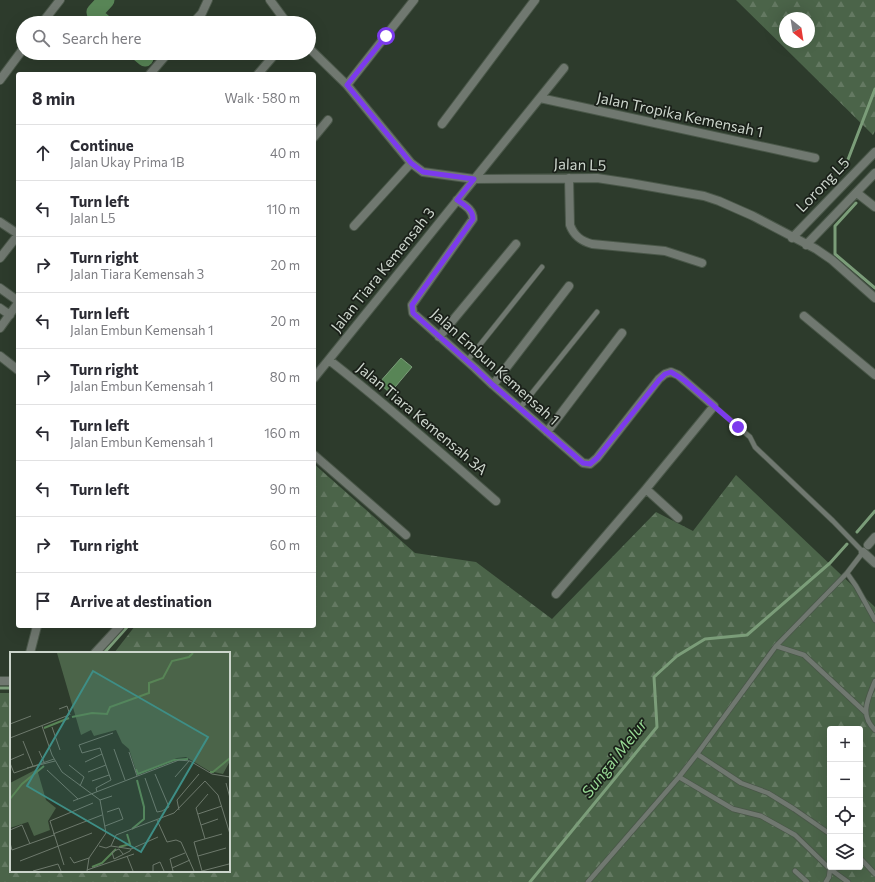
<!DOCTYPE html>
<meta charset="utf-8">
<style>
body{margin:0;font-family:Commissioner,sans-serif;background:#f2f2f3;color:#2b2b33}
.controls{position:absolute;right:12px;bottom:12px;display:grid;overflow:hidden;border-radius:4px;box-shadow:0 4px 16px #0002}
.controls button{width:36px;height:36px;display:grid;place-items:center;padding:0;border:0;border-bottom:1px solid #e1e1e2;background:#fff;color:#2b2b33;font:20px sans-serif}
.compass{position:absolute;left:779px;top:12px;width:36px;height:36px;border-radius:50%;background:#fff;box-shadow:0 4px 16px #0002;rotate:150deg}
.stop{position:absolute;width:12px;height:12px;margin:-9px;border:3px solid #7c3aed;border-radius:50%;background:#fff}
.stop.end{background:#7c3aed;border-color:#fff;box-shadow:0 1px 4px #0008}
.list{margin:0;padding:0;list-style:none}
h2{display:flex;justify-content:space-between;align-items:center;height:52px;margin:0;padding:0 16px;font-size:17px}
h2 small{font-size:13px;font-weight:400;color:#7c7c81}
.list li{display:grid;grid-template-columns:26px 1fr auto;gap:12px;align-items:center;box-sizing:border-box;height:56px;padding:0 16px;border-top:1px solid #e1e1e2}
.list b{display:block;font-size:15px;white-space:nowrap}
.list p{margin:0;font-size:13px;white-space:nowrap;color:#7c7c81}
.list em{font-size:13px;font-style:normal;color:#7c7c81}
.icon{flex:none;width:22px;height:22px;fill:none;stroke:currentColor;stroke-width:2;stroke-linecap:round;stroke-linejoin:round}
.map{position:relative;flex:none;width:875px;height:882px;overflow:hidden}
.search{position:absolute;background:#fff;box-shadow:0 4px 16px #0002;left:16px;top:16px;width:300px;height:44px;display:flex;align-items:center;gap:10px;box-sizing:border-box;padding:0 14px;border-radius:22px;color:#7c7c81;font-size:15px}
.panel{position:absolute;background:#fff;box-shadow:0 4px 16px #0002;left:16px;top:72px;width:300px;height:556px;border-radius:4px}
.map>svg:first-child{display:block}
.forest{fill:url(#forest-firs);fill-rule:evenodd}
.water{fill:#588556;stroke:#7b9d79}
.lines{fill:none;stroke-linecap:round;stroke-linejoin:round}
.stream{stroke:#7b9d79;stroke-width:3}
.river{stroke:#588556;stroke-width:17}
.lane-casing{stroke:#4a5749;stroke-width:6}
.street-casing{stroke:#4a5749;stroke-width:10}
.lane{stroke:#707870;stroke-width:4.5}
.street{stroke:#707870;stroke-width:8}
.route{stroke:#7c3aed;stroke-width:5}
.labels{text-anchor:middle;stroke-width:3.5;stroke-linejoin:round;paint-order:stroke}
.street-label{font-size:15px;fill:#ccd5cc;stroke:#1a2019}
.water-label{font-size:16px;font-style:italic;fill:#96d893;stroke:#1a2019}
.inset-river{fill:none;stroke:#588556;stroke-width:2}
.inset-road{fill:none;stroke:#6d796c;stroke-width:1}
.view{fill:#3e8e86;fill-opacity:0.15;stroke:#3e8e86;stroke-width:2}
.inset-edge{fill:none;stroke:#ccd5cc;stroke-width:2}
</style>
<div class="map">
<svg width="875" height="882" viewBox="0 0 875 882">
<defs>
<pattern id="forest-firs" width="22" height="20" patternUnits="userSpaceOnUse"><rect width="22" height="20" fill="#4b6449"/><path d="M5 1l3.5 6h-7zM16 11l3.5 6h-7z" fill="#647962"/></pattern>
</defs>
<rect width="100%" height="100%" fill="#2d3b2c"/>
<!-- forest -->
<path class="forest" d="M 736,0 L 875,0 L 875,131 L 873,135 ZM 785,18 L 809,18 L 809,42 L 785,42 Z
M 314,464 L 415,553 L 476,562 L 552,619 L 656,512 L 693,531 L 736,475 L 875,607 L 875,882 L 0,882 L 0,693 L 11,693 L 11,871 L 229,871 L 229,653 L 114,653 L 135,626 L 314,626 ZM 830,729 L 860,729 L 860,867 L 830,867 Z"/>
<!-- water -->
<path class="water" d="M 401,358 L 412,367 L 390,393 L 379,383 Z"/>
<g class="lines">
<!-- stream -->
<path class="stream" d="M 844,170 L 875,89
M 856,203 L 835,226 L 835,254 L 875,288
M 857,532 L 875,511
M 104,653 L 128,626
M 0,688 L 11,688
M 530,882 L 657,727 L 654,677 L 677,656 L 705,639 L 747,635 L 830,563 L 847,544"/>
<!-- river -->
<path class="river" d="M 104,23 L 96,16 L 95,12 L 106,0
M 139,53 L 145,58"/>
<!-- lane casing -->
<g class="lane-casing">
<path id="lane" d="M 467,361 L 542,267
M 714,406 L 750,437 L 755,447 L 833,521 L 863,552
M 520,408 L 597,312
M 847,573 L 856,586 L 875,620
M 776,646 L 804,655 L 866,713
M 875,681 C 868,699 859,715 875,730
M 697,754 L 741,783 L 768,793 L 794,809 L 830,834
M 679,777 L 733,809 L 761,816 L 795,835 L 830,869 L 848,882
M 860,858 L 875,874
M 795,871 L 807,882
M 588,882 L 679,777 L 697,754 L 776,646 L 847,573 L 864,551
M 826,882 L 829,877 L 830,869 L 843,867"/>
</g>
<!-- street casing -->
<g class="street-casing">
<path id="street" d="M 270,0 L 287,23
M 42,23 L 60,0
M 193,23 L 202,13 L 208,0
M 309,48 L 347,85 L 411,163 L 423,172 L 474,179 L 597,178 L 630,183 L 704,196 L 719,201 L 753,216 L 816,249 L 832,260 L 875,298
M 150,74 L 168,53
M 258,74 L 276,53
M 0,80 L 23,49
M 347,85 L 414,0
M 540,98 L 815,158
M 442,124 L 535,0
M 314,137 L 328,120
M 569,178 L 570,225 C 574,236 581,241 592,244 L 665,251 L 702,263
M 857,193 L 875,207
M 457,200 C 464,205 473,209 473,219 L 412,305 L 413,313 L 475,368 L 493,385 L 583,463 L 590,464 L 597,458 L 659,379 L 665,374 L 671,372 L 678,375 L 714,406 L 646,489 L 556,594
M 0,222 L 18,234
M 354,226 L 411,163
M 792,238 L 875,152
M 806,245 L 875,173
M 0,258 L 18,235
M 0,288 L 18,301
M 0,308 L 10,315
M 804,316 L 875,375
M 0,328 L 18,303
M 439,337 L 516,244
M 0,356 L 18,370
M 329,360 C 387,405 441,453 496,501
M 314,378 L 564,68
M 493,385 L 569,286
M 547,432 L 622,333
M 314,455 L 406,535
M 646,489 L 678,518
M 868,545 L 875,537
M 863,552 L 875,563
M 30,653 L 37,626
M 95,653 L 120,626
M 0,681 L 11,681"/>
</g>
<!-- lane -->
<use href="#lane" class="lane"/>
<!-- street -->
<use href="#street" class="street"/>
</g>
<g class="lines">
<!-- route -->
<path class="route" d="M 386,36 L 347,85 L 411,163 L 423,172 L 474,179 L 457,200 C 464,205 473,209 473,219 L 412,305 L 413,313 L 475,368 L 493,385 L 583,463 L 590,464 L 597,458 L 659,380 L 665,374 L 671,372 L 684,380 L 738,427"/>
</g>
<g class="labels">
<!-- street labels -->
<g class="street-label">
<text transform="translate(680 115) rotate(12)" y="5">Jalan Tropika Kemensah 1</text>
<text transform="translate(580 165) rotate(2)" y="5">Jalan L5</text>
<text transform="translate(823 185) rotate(-46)" y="5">Lorong L5</text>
<text transform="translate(383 270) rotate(-51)" y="5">Jalan Tiara Kemensah 3</text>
<text transform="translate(495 367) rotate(42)" y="5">Jalan Embun Kemensah 1</text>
<text transform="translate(422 419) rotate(40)" y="5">Jalan Tiara Kemensah 3A</text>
</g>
<!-- water labels -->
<g class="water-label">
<text transform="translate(614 758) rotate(-52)" y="6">Sungai Melur</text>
</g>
</g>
<!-- overview -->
<g transform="translate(10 652)">
<rect width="220" height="220" fill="#2d3b2c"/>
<path d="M 47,1 L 220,1 L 220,109 L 213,122 L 199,119 L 176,105 L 167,106 L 127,122 L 119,97 L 112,91 L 106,78 L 84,84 L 81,78 L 71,83 ZM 27,117 L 36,148 L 46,156 L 38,169 L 40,178 L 24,184 L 18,170 L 0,176 L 0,131 Z" fill="#4b6449"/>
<path class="inset-river" d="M 62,65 L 82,61 L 97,62 L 100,55 L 139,41 L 139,31 L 153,26 L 162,9 L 179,5 L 183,1M 34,76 L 59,66M 126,117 L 128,122 L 164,108 L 178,107M 200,120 L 203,120 L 220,106M 0,147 L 12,132 L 34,114M 122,177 L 134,167 L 134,155 L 127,128M 109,195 L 120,192 L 117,182M 82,215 L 92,211 L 106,197"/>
<path class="inset-road" d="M 49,57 L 57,54 L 60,63M 0,72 L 21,64M 32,74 L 42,103 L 52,120 L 90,148 L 96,181 L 79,206 L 77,219M 42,75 L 50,98M 0,86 L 59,63M 13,89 L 23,114M 104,97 L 115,128M 29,99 L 34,110M 119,100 L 127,124M 0,108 L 14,102M 75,110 L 92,102M 0,111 L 4,121 L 44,107M 59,113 L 74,125 L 70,134M 17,116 L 45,109M 37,118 L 68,147M 78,120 L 96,113M 165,125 L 179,109M 135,126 L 147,160 L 152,159 L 159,155 L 145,122M 82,129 L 99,123M 216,131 L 220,146M 87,140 L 86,136 L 101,128 L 90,96 L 72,101 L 69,93 L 103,81M 90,148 L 102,144M 63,149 L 169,108 L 180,109 L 202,122 L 220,125M 169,158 L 167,148 L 189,122M 188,162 L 212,154M 147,168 L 157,190 L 166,188 L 171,190 L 184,219M 191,173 L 208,167M 95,174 L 113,167 L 109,156 L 97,160M 0,178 L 12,173 L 20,192M 43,182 L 92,163M 195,187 L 186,156 L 198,142M 0,191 L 2,198 L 44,183M 89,194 L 96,196 L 101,194 L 121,197 L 148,185M 101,194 L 106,183 L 164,161 L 195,129 L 208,143 L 220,182M 113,202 L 109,197 L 102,200 L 104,207 L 120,199 L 121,197M 117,204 L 123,219M 188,204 L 216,196M 60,205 L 64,211 L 79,206M 10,209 L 82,181M 54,213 L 40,169 L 83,151M 162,216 L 180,208M 77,218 L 124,202M 23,219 L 48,212 L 51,219M 143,219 L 143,213 L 150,210 L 154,219M 163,219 L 160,207 L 175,201M 192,219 L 184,190 L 212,182M 192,219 L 219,212"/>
<path class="view" d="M 83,19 L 198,85 L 131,200 L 17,134 Z"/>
<rect width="220" height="220" class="inset-edge"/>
</g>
</svg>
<div class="controls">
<button>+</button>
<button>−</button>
<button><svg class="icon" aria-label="locate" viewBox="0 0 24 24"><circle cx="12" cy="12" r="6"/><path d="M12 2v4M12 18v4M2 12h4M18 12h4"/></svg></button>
<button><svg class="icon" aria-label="layers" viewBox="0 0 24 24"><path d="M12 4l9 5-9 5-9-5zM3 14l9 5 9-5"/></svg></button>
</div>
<svg class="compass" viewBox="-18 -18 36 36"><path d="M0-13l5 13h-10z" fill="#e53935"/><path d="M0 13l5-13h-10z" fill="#7c7c81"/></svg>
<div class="stop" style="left:386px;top:36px"></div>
<div class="stop end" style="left:738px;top:427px"></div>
<div class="search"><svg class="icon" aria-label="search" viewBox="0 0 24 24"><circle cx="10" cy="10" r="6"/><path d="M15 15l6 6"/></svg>Search here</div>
<section class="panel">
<h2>8 min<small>Walk · 580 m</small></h2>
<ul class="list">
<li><svg class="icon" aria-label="ahead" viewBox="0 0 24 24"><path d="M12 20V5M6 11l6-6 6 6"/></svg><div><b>Continue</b><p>Jalan Ukay Prima 1B</p></div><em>40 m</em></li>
<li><svg class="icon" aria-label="left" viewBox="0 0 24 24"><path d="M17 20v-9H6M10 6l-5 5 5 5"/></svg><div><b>Turn left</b><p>Jalan L5</p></div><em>110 m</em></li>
<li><svg class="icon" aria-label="right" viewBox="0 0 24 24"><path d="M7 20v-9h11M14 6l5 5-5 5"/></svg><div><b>Turn right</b><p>Jalan Tiara Kemensah 3</p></div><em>20 m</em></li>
<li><svg class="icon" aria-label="left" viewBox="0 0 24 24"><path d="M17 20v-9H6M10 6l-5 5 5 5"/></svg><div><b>Turn left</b><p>Jalan Embun Kemensah 1</p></div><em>20 m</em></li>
<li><svg class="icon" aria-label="right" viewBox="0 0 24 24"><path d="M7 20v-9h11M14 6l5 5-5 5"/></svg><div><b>Turn right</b><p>Jalan Embun Kemensah 1</p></div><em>80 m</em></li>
<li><svg class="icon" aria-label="left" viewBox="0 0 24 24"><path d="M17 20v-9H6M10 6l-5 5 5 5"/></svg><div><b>Turn left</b><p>Jalan Embun Kemensah 1</p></div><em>160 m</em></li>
<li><svg class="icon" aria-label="left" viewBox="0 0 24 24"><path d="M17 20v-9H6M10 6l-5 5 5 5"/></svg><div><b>Turn left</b></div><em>90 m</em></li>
<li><svg class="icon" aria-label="right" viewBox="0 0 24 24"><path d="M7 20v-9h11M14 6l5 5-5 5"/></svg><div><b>Turn right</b></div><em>60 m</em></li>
<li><svg class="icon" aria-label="arrive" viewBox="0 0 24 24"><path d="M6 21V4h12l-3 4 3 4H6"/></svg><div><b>Arrive at destination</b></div></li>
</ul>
</section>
</div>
